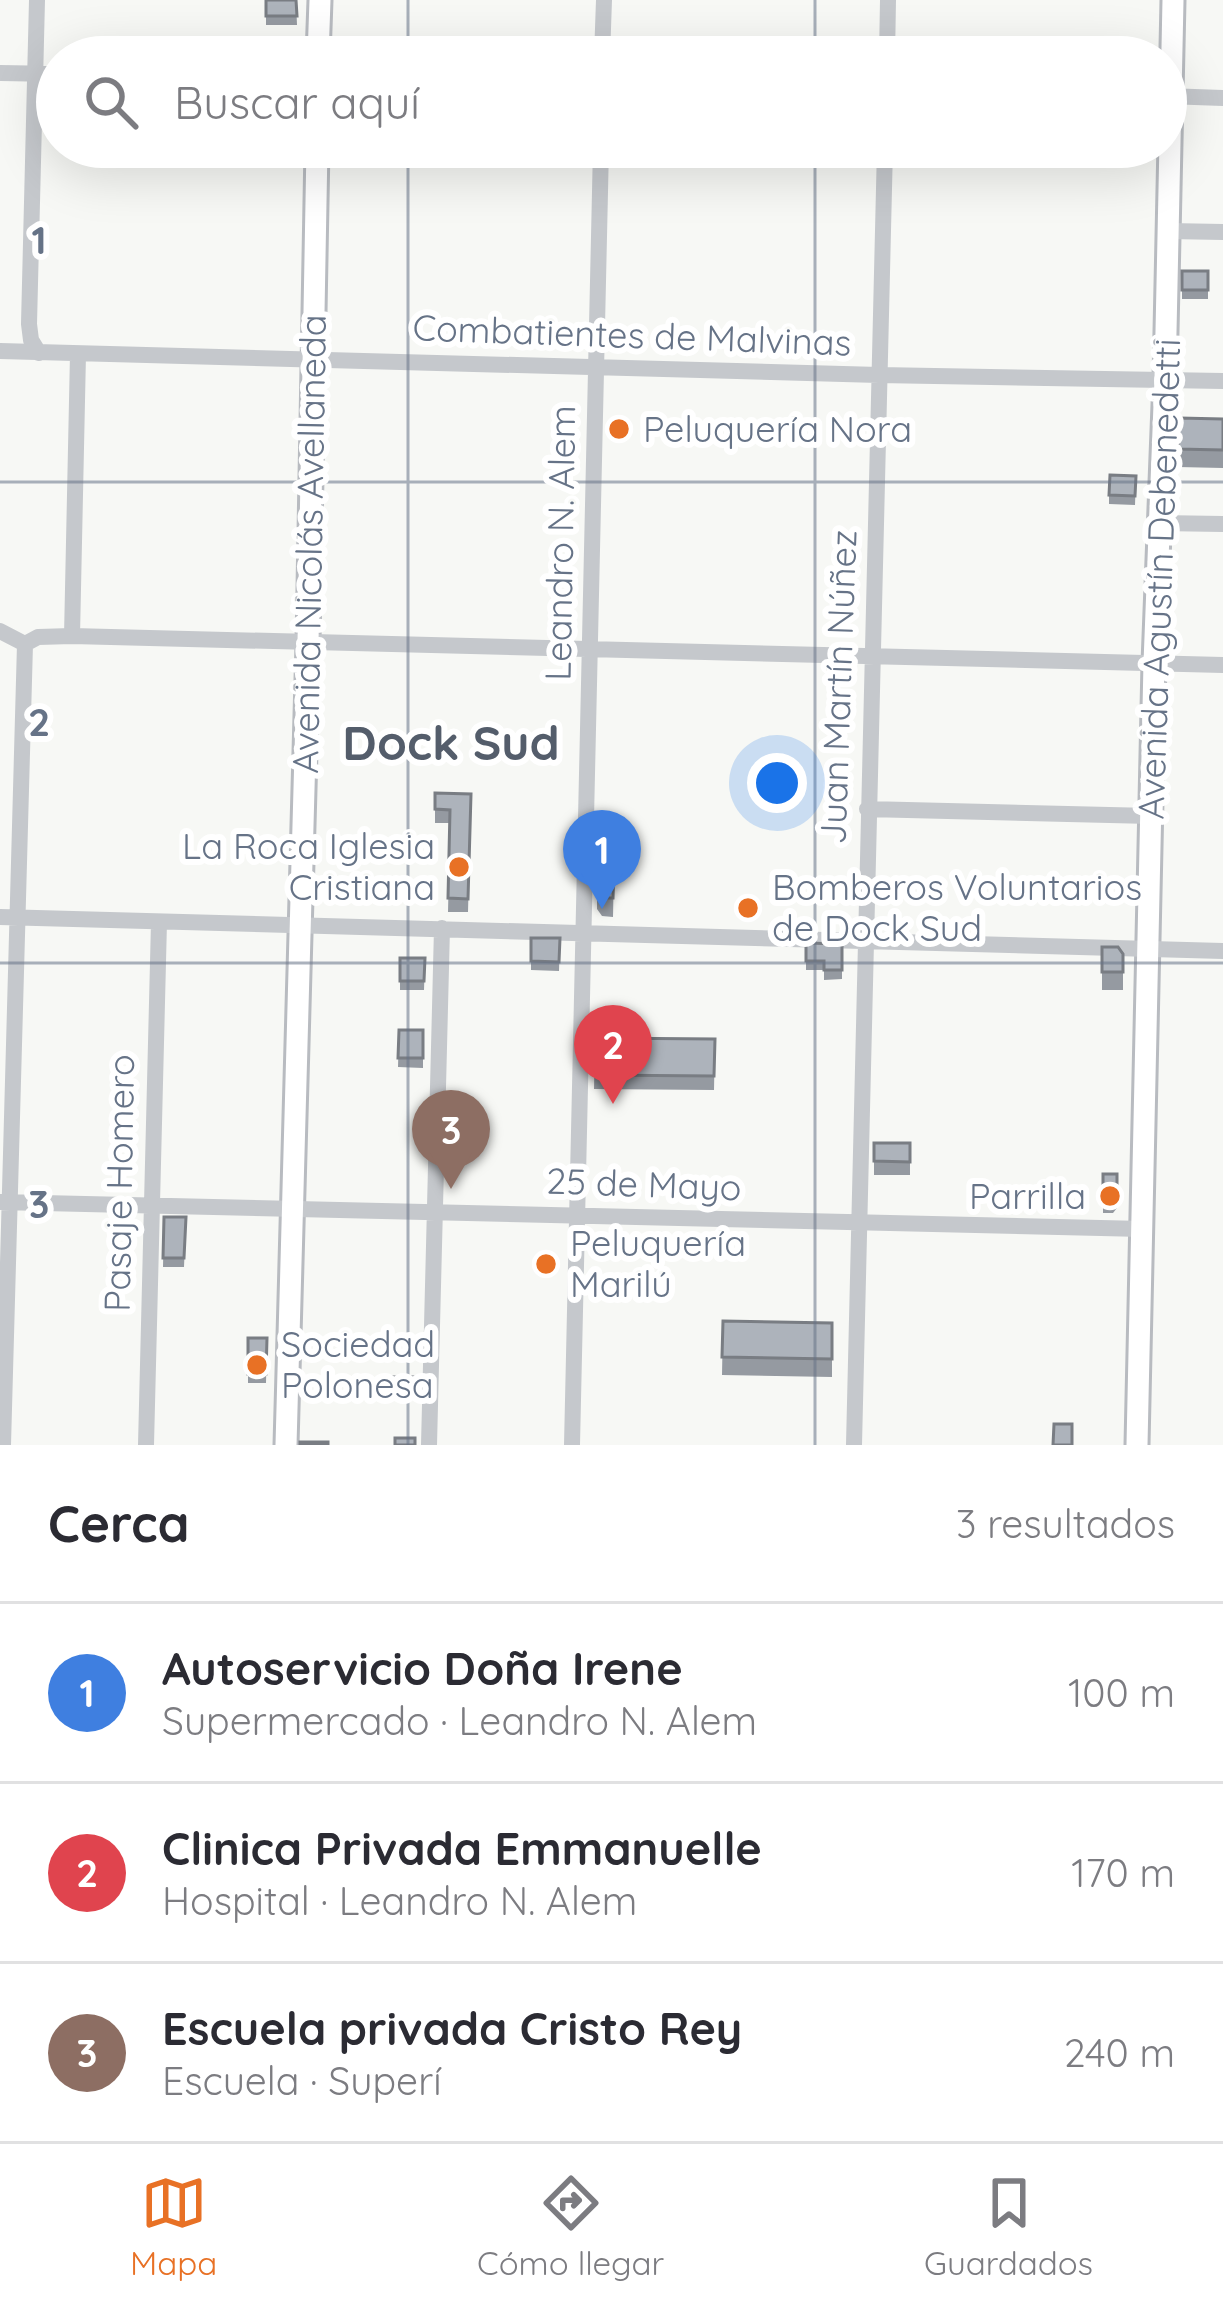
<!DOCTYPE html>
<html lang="es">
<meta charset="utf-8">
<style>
body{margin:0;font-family:Quicksand,sans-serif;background:#f2f2f3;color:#2b2b33}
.you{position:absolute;left:777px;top:783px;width:42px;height:42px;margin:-30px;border:9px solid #fff;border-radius:50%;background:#1a73e8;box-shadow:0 0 0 18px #1a73e833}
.badge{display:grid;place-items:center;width:78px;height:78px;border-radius:50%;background:#e87125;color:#fff;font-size:39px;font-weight:700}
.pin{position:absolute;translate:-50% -99px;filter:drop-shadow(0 3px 6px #0008)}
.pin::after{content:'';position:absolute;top:63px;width:42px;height:36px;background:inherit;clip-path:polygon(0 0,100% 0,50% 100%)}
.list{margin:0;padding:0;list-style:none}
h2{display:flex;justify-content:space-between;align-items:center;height:156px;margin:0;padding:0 48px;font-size:51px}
h2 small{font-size:39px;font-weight:400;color:#7c7c81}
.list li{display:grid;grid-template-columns:78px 1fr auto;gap:36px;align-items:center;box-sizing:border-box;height:180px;padding:0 48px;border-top:3px solid #e1e1e2}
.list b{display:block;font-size:45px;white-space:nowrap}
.list p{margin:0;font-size:39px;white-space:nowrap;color:#7c7c81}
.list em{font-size:39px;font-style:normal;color:#7c7c81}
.icon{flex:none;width:66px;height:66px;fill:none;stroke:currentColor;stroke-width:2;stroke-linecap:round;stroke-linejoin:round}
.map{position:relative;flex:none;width:1223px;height:1445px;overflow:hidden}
.search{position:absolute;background:#fff;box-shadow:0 12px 48px #0002;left:36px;right:36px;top:36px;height:132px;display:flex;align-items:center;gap:30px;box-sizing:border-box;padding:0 42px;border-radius:66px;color:#7c7c81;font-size:45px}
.sheet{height:696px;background:#fff}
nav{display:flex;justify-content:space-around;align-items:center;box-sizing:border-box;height:168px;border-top:3px solid #e1e1e2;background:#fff;font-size:33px;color:#7c7c81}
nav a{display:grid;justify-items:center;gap:6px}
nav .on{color:#e87125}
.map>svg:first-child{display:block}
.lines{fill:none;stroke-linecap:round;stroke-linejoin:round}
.major-casing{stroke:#b8bbc0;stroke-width:27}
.minor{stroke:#c5c8cc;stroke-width:16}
.major{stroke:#fff;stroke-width:21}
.wall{fill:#959aa1}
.building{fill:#adb3bb;stroke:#797d83;stroke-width:3}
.grid{fill:none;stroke:#667387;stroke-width:3;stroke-opacity:0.55}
.poi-dot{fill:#e87125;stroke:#fff;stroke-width:4.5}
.labels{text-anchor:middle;stroke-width:12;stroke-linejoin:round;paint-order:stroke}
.street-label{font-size:36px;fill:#667387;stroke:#fff}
.poi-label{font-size:36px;fill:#667387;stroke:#fff;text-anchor:start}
.district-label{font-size:48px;font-weight:bold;fill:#545d6b;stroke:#fff}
.grid-label{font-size:39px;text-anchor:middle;font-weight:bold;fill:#667387;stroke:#fff;stroke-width:12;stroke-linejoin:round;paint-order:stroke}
</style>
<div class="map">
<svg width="1223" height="1445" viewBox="0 0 1223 1445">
<rect width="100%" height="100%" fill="#f7f8f5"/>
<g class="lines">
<!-- major casing -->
<g class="major-casing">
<path id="major" d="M 318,57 L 320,0
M 286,1445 L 308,643 L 317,147
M 1137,1445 L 1154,663 L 1165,379 L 1173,0"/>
</g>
<!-- minor -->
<path class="minor" d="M 37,0 L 29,324 L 31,340 L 39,353
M 602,57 L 604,0
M 887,57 L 888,0
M 0,73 L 57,74
M 1166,96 L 1223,98
M 1168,231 L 1223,232
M 0,351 L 879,375 L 1223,381
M 1159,523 L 1223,524
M 0,631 L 25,644
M 72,636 L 78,354
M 25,644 L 38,637 L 72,636 L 1223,665
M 867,809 L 1151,816
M 0,917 L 1223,951
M 0,1202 L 1143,1229
M 3,1445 L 25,644
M 146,1445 L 159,922
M 429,1445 L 442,928
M 572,1445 L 601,147
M 854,1445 L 885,147"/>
<!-- major -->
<use href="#major" class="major"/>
</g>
<!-- wall -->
<path class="wall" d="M 266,0 L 296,0 L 297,25 L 266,25 Z
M 1182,271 L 1208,271 L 1208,299 L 1182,299 Z
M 1179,418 L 1223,419 L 1223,468 L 1178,467 Z
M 1136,476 L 1135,505 L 1109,504 L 1109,495 Z
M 435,793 L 471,794 L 468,912 L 448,912 L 450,823 L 435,823 Z
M 597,865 L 614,866 L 613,917 L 602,916 L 597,909 Z
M 531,938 L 560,938 L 559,971 L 531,970 Z
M 806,943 L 842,944 L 842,979 L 824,980 L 824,970 L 806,970 Z
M 1102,947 L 1123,954 L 1123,990 L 1102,990 Z
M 400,958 L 425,958 L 424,990 L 400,990 Z
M 399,1030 L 423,1030 L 423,1068 L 398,1067 Z
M 595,1038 L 715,1039 L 714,1090 L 594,1089 Z
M 874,1143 L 910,1143 L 910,1175 L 874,1175 Z
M 1103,1174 L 1117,1174 L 1117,1208 L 1113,1213 L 1103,1213 Z
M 164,1217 L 186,1217 L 184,1267 L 163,1267 Z
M 723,1321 L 832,1323 L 832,1377 L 722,1375 Z
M 248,1338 L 267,1338 L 266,1383 L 248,1383 Z
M 392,1377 L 414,1377 L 414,1398 L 392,1397 Z"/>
<!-- building -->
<path class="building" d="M 266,0 L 296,0 L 297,16 L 266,16 Z
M 1182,271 L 1208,271 L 1208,290 L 1182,290 Z
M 1179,418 L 1223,419 L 1223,450 L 1178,449 Z
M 1110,475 L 1136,476 L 1135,496 L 1109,495 Z
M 435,793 L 471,794 L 468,899 L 448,898 L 450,810 L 435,809 Z
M 597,865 L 614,866 L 613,898 L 602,898 L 597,891 Z
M 531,938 L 560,938 L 559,962 L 531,961 Z
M 806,943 L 842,944 L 842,970 L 824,970 L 824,961 L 806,961 Z
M 1102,947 L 1118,947 L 1123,954 L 1123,972 L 1102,972 Z
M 400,958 L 425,958 L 424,981 L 400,981 Z
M 399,1030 L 423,1030 L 423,1058 L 398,1058 Z
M 595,1038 L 715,1039 L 714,1076 L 594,1075 Z
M 874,1143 L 910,1143 L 910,1162 L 874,1161 Z
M 1103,1174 L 1117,1174 L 1117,1199 L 1113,1204 L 1103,1204 Z
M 164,1217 L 186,1217 L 184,1258 L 163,1258 Z
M 723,1321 L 832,1323 L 832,1359 L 722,1357 Z
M 248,1338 L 267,1338 L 266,1374 L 248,1374 Z
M 392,1377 L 414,1377 L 414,1388 L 392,1388 Z
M 1054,1424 L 1072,1424 L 1072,1445 L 1053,1445 Z
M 395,1438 L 415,1438 L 415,1445 L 395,1445 Z
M 300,1442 L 328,1442 L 328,1445 L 300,1445 Z"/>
<!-- grid -->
<path class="grid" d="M 408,0 L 408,57M 815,0 L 815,57M 408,147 L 408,1445M 815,147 L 815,1445M 0,482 L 1223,482M 0,963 L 1223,963"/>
<!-- markers -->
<g class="poi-dot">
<circle cx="619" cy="429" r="12"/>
<circle cx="459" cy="867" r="12"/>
<circle cx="748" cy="908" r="12"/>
<circle cx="1110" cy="1196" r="12"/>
<circle cx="546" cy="1264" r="12"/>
<circle cx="257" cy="1365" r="12"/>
</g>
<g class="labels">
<!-- street labels -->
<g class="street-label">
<text transform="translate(632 335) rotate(2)" y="13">Combatientes de Malvinas</text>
<text transform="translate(560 543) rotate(-89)" y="13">Leandro N. Alem</text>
<text transform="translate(309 544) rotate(-89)" y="13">Avenida Nicolás Avellaneda</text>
<text transform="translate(1159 579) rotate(-88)" y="13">Avenida Agustín Debenedetti</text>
<text transform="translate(838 687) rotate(-88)" y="13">Juan Martín Núñez</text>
<text transform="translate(119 1183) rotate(-89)" y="13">Pasaje Homero</text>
<text transform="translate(644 1184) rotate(2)" y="13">25 de Mayo</text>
</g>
<!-- poi labels -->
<g class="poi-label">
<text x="643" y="442">Peluquería Nora</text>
<text x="435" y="859" text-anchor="end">La Roca Iglesia<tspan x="435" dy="41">Cristiana</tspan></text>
<text x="772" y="900">Bomberos Voluntarios<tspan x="772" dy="41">de Dock Sud</tspan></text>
<text x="1086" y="1209" text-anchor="end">Parrilla</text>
<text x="570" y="1256">Peluquería<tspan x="570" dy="41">Marilú</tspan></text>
<text x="281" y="1357">Sociedad<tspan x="281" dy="41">Polonesa</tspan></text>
</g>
<!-- district labels -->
<g class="district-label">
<text x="451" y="760">Dock Sud</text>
</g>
</g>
<g class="grid-label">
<text x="39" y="254">1</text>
<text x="39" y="736">2</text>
<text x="39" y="1218">3</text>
</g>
</svg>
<div class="you"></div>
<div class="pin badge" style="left:602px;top:909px;background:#3f7fe0">1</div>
<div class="pin badge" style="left:613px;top:1104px;background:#e0444e">2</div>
<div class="pin badge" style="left:451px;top:1189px;background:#8d6e63">3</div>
<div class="search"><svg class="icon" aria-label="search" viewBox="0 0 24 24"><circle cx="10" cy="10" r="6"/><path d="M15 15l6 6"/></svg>Buscar aquí</div>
</div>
<section class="sheet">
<h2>Cerca<small>3 resultados</small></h2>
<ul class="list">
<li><span class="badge" style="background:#3f7fe0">1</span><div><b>Autoservicio Doña Irene</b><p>Supermercado · Leandro N. Alem</p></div><em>100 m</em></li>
<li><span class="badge" style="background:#e0444e">2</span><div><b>Clinica Privada Emmanuelle</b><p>Hospital · Leandro N. Alem</p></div><em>170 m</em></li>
<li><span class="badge" style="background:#8d6e63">3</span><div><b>Escuela privada Cristo Rey</b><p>Escuela · Superí</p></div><em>240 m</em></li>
</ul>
</section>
<nav>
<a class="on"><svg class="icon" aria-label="map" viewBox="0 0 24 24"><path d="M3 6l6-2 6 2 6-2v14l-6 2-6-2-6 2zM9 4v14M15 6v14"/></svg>Mapa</a>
<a><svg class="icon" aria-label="directions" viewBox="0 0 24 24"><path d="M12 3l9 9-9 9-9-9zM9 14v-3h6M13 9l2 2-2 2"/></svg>Cómo llegar</a>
<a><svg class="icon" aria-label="saved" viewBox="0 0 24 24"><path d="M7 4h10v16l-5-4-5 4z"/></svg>Guardados</a>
</nav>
